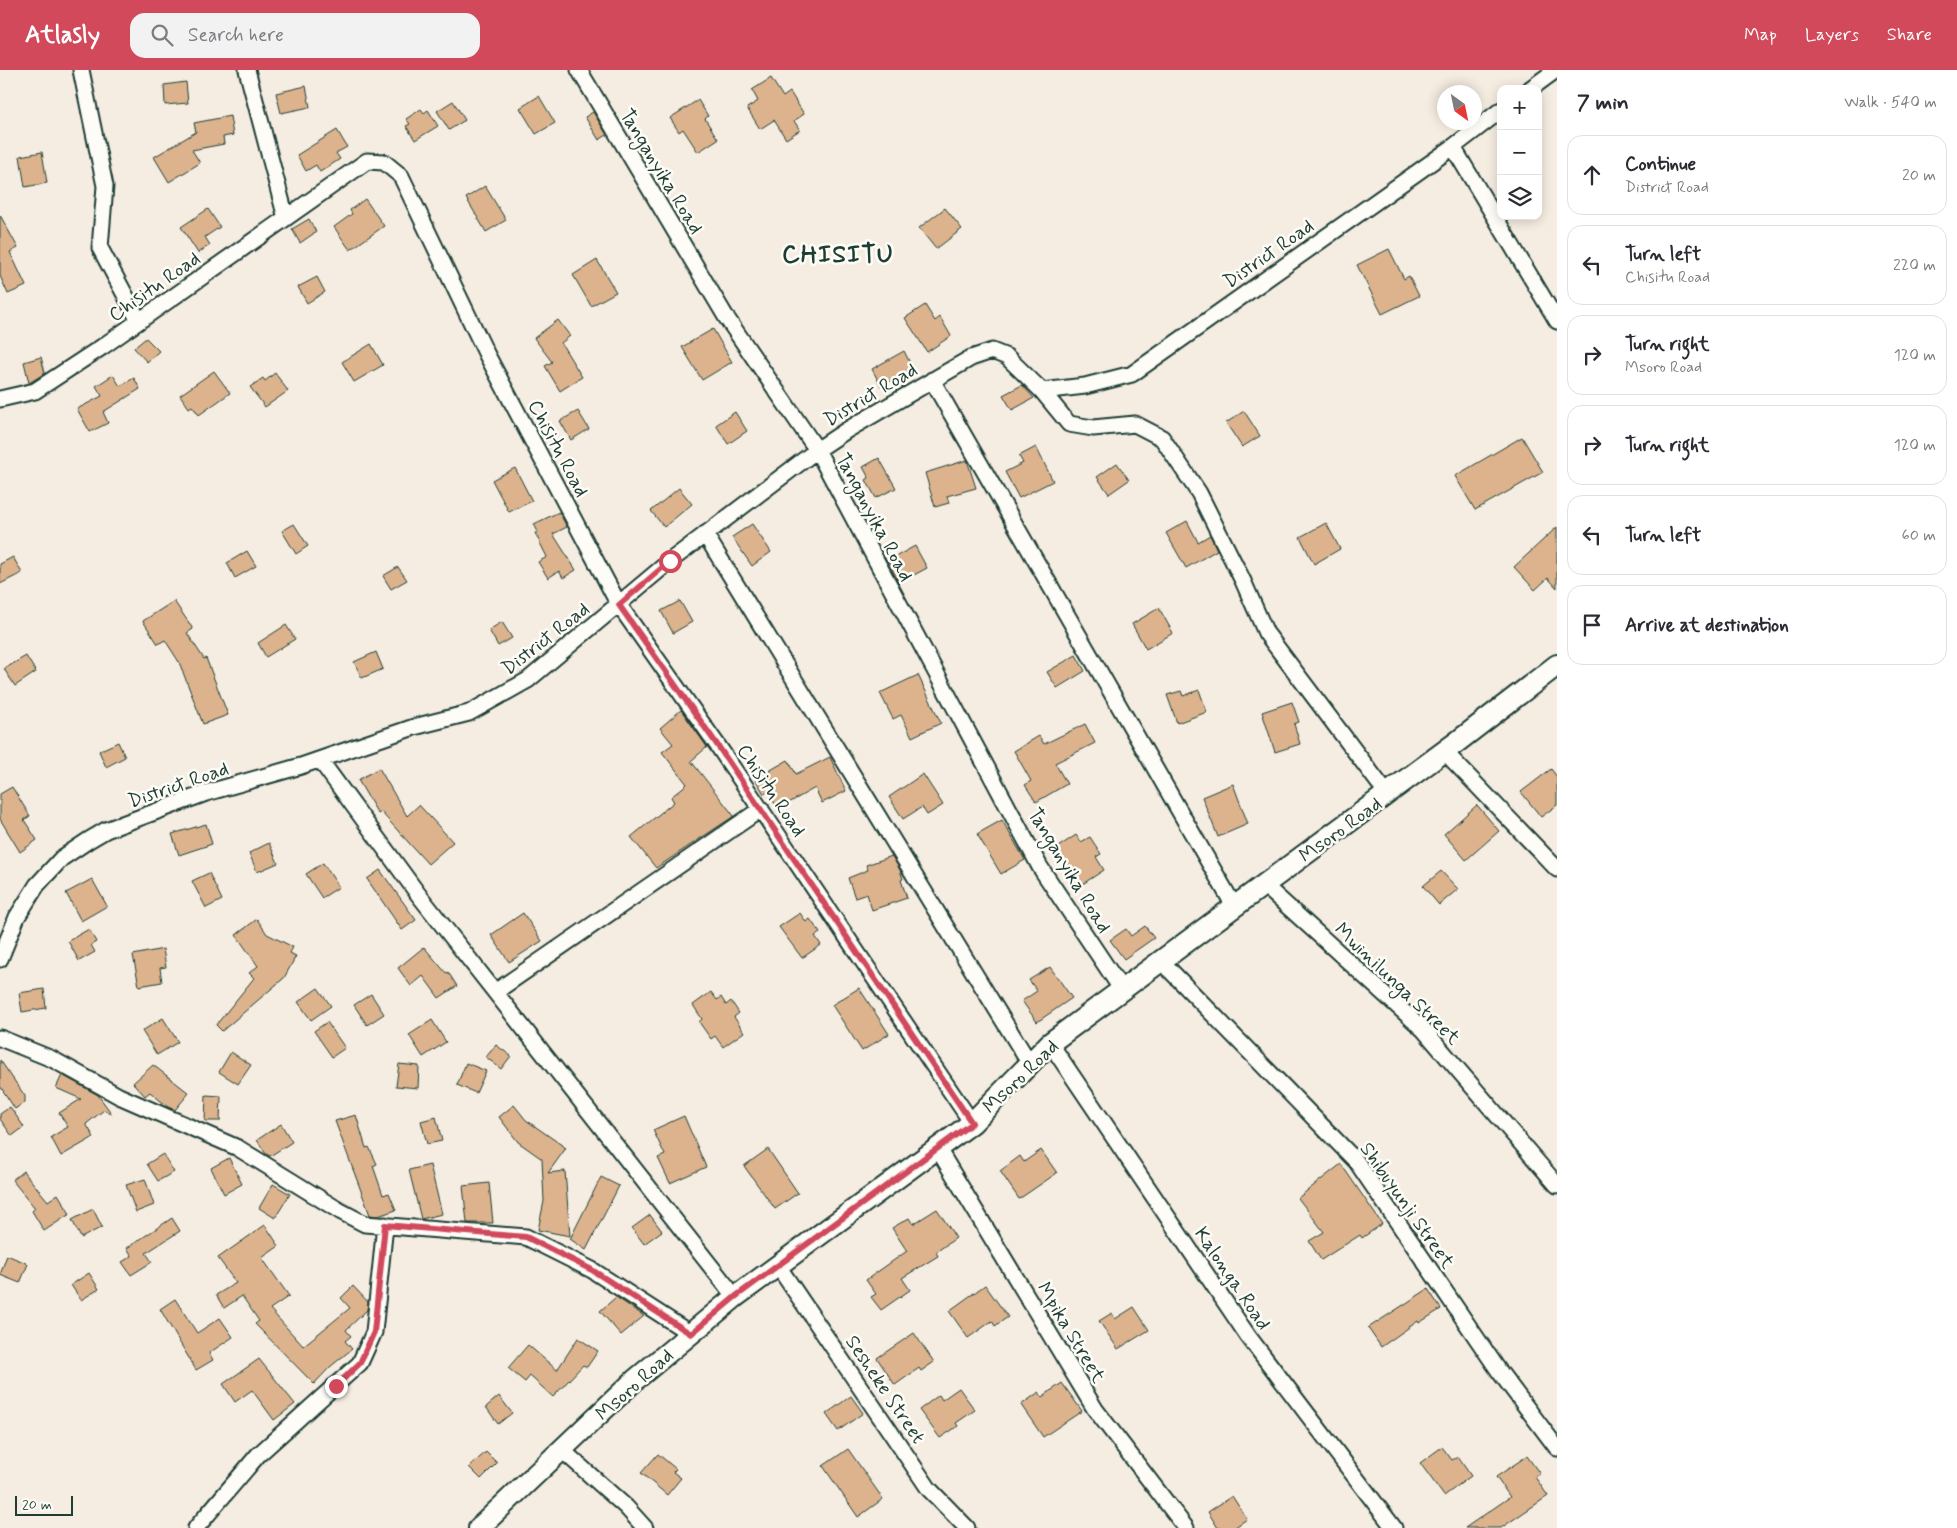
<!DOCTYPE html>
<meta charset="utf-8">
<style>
body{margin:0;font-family:Mynerve,sans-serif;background:#f2f2f3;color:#2b2b33}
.controls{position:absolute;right:15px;top:15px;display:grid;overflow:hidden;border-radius:10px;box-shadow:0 2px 12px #0003}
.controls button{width:45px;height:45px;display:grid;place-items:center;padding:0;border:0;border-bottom:1px solid #e1e1e2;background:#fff;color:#2b2b33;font:25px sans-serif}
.compass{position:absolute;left:1437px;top:15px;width:45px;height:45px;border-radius:50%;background:#fff;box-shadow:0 2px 12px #0003;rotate:147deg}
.scale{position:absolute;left:15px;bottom:12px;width:58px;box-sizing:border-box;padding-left:5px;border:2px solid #1f3d34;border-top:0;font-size:14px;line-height:18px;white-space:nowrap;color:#1f3d34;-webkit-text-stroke:4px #fdfcf7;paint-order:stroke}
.stop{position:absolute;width:15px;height:15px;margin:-11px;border:4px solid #d1495b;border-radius:50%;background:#fff}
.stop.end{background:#d1495b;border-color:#fff;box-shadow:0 1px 5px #0008}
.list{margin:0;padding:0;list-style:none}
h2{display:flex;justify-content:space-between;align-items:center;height:65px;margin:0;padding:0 20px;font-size:21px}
h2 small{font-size:16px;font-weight:400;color:#7c7c81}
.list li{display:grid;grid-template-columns:32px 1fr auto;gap:15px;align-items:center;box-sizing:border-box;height:80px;margin:0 10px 10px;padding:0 10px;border:1px solid #e1e1e2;border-radius:15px}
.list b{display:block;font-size:19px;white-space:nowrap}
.list p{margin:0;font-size:16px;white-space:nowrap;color:#7c7c81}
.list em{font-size:16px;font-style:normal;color:#7c7c81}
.icon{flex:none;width:28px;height:28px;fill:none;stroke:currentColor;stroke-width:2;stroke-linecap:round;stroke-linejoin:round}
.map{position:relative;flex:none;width:1557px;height:1458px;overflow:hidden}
header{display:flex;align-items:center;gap:30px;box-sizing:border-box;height:70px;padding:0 25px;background:#d1495b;color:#fff}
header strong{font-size:24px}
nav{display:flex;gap:28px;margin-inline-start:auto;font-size:18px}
.search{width:350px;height:45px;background:#f2f2f3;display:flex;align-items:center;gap:12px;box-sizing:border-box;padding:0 18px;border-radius:15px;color:#7c7c81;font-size:19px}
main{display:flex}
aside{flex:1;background:#fff}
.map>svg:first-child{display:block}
.building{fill:#dcb38d;stroke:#1f3d34}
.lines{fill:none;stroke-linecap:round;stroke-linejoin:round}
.minor-casing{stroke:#1f3d34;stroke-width:19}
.tertiary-casing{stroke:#1f3d34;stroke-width:24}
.minor{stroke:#fdfcf7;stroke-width:15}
.tertiary{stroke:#fdfcf7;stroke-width:20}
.route{stroke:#d1495b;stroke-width:6}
.labels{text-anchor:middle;stroke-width:5;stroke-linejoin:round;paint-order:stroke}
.street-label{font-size:20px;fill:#1f3d34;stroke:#fdfcf7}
.district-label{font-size:25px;font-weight:bold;letter-spacing:1px;fill:#1f3d34;stroke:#fdfcf7}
</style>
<header>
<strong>Atlasly</strong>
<div class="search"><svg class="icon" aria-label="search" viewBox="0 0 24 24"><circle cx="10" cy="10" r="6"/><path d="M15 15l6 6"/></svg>Search here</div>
<nav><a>Map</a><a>Layers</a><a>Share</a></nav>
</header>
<main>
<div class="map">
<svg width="1557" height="1458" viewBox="0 0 1557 1458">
<rect width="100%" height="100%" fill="#f6ede2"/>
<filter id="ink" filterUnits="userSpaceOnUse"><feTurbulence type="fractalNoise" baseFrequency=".02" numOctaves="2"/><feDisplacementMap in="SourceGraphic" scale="10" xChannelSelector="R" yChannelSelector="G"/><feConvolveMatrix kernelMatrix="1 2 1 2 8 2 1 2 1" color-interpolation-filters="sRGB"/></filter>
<g filter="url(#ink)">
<!-- building -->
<path class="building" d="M 771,8 L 783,27 L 790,22 L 804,44 L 794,51 L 800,60 L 786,69 L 774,50 L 760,59 L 747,38 L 758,31 L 752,20 Z
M 186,12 L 188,33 L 165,35 L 164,15 Z
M 306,16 L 310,37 L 281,43 L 276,23 Z
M 539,26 L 555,53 L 536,64 L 520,38 Z
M 698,30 L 708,46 L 705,49 L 718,69 L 698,82 L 683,59 L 679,62 L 670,48 Z
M 453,31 L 465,50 L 449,60 L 437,41 Z
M 421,39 L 424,43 L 428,40 L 438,56 L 415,70 L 406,56 L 410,54 L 406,49 Z
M 593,42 L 607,65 L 599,70 L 585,47 Z
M 230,46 L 233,65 L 223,67 L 224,74 L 192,80 L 200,93 L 169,112 L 154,87 L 196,62 L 194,53 Z
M 337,60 L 347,77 L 336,83 L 340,89 L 320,102 L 316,95 L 306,101 L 297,85 Z
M 42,82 L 47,113 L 25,117 L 20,86 Z
M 485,116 L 506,150 L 486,162 L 466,128 Z
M 365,129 L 384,156 L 350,180 L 334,157 L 352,144 L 350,140 Z
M 945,138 L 962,159 L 936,179 L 919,158 Z
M 208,139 L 220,157 L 205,167 L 210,175 L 198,183 L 181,157 Z
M 0,145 L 18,178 L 10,182 L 26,216 L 8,224 L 0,206 Z
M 309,149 L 316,162 L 300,173 L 292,159 Z
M 1389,179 L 1404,209 L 1409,206 L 1419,226 L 1382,244 L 1357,195 Z
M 597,190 L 616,222 L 591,236 L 573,205 Z
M 317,207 L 325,222 L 307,233 L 298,217 Z
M 925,235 L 935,251 L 940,247 L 951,266 L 927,282 L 905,248 Z
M 558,250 L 570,266 L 561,273 L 582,307 L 560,321 L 545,296 L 552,292 L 534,268 Z
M 713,259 L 732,292 L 702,310 L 682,277 Z
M 146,268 L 159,281 L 147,292 L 134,278 Z
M 371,274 L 383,295 L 354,312 L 342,292 Z
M 904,281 L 913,299 L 881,316 L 872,299 Z
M 41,287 L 45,303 L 29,313 L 24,292 Z
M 214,301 L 230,323 L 199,345 L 192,336 L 189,338 L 180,325 Z
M 275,303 L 288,321 L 265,337 L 250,317 L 263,308 L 265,311 Z
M 113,305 L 120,316 L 134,308 L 140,319 L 103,342 L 108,353 L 90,362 L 77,339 L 102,326 L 96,316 Z
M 1022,315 L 1034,328 L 1012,340 L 1003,325 Z
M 578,341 L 589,359 L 571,370 L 560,351 Z
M 1244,341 L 1260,366 L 1242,377 L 1226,353 Z
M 735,342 L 747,361 L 728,374 L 716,355 Z
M 1522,367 L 1543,402 L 1475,440 L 1455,406 Z
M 1036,377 L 1053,411 L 1019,428 L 1005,402 L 1023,393 L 1019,386 Z
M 879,388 L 896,418 L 876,428 L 866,410 L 869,408 L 863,397 Z
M 967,390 L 976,418 L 947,426 L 949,433 L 935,437 L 925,403 Z
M 1117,393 L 1129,410 L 1109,424 L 1097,407 Z
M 515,398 L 532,431 L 509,442 L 492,410 Z
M 679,418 L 692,434 L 664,457 L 651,441 Z
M 559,442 L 567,457 L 553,464 L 576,500 L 563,508 L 559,501 L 548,508 L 538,492 L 547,487 L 535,463 L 538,462 L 534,454 Z
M 1187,451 L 1198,472 L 1210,465 L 1217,480 L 1186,498 L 1166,463 Z
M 1326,453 L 1340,479 L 1314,494 L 1300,467 Z
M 294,454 L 308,476 L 296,484 L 282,461 Z
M 752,454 L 771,482 L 752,496 L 732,467 Z
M 1557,457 L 1557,518 L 1548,508 L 1535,520 L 1514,497 Z
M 915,476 L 927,498 L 899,513 L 888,491 Z
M 247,481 L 256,496 L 235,508 L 227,493 Z
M 13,487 L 22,503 L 0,514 L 0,494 Z
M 398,497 L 407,510 L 391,519 L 383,506 Z
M 174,531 L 193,559 L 187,563 L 204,589 L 206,588 L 228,645 L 203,654 L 179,592 L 165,570 L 158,574 L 143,551 Z
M 680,531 L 692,552 L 673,563 L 661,541 Z
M 1159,538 L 1173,563 L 1146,579 L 1132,554 Z
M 502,552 L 512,568 L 498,576 L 489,560 Z
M 286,555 L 295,569 L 266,587 L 258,573 Z
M 376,582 L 383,599 L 362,608 L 354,592 Z
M 1076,585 L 1085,601 L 1057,618 L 1047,602 Z
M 26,586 L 36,602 L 15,616 L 4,599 Z
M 918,605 L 941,653 L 912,667 L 901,645 L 893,649 L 880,623 Z
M 1199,620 L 1207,642 L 1177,653 L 1167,625 L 1181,621 L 1183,626 Z
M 1292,632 L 1299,652 L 1294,654 L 1300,674 L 1275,682 L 1262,642 Z
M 681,640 L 707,677 L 691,691 L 734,746 L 656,798 L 631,767 L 674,732 L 671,727 L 687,714 L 662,682 L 673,674 L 660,658 Z
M 1085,654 L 1095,673 L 1055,693 L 1067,714 L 1036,732 L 1025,715 L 1031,711 L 1014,681 L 1039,666 L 1044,674 Z
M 118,672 L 125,687 L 106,697 L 99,681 Z
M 830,687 L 846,721 L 822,733 L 815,718 L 778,739 L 768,722 L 764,724 L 755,709 L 788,690 L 796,704 Z
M 379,698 L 407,746 L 419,735 L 453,772 L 428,794 L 381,742 L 378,744 L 358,710 Z
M 1551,699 L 1557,707 L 1557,735 L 1541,747 L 1521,722 Z
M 923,704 L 943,735 L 927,745 L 922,737 L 903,749 L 889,727 Z
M 1233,714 L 1248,754 L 1218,767 L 1202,727 Z
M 12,717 L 30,746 L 24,750 L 37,770 L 20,782 L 0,749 L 0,724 Z
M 1477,735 L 1499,761 L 1466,790 L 1444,764 Z
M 1002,750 L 1025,790 L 1001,804 L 977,764 Z
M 206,754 L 212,774 L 179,785 L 172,764 Z
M 1076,765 L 1081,772 L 1090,767 L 1101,784 L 1096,787 L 1104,800 L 1078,817 L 1055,779 Z
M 269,773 L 278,793 L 257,802 L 249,783 Z
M 892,786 L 900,800 L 903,809 L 901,810 L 907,828 L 872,840 L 867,824 L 855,828 L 848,808 L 868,800 L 866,795 Z
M 323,793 L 339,817 L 322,828 L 306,804 Z
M 380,800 L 416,850 L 402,860 L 367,809 Z
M 1441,801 L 1458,819 L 1439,835 L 1423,816 Z
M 209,803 L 222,830 L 206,838 L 192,811 Z
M 92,809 L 107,836 L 81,851 L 66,823 Z
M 523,843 L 542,871 L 509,892 L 491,865 Z
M 800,843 L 806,852 L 810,849 L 820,863 L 815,866 L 821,875 L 802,888 L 779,857 Z
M 257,849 L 267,864 L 293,877 L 290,883 L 296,886 L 284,908 L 222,961 L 216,955 L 254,908 L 249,903 L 258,896 L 236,865 Z
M 1145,856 L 1154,868 L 1124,889 L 1110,870 L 1126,859 L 1131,866 Z
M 89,859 L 96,872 L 91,875 L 95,882 L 79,891 L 68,871 Z
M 424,877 L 446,903 L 448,902 L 457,916 L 439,928 L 423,906 L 411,916 L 398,898 Z
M 163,879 L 166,897 L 160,898 L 162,912 L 139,916 L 133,885 Z
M 1050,897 L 1072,928 L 1037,952 L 1022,931 L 1037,921 L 1029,910 Z
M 318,918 L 331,936 L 311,950 L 298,932 Z
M 859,918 L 889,964 L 862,981 L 832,935 Z
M 44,919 L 46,938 L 22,942 L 19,923 Z
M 711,922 L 717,930 L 721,927 L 726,935 L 731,931 L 739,943 L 734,947 L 744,962 L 723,977 L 715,966 L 711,969 L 699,952 L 702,949 L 693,935 Z
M 371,924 L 384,944 L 367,955 L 354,935 Z
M 163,948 L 178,972 L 157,985 L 142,961 Z
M 432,950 L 446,972 L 423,987 L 409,965 Z
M 327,952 L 345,978 L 332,987 L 314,961 Z
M 496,975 L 511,986 L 501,999 L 486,987 Z
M 231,982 L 251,995 L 238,1014 L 219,1002 Z
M 0,990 L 25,1026 L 25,1032 L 15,1039 L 0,1016 Z
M 466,993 L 486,1001 L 476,1023 L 457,1015 Z
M 399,994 L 419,996 L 418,1018 L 396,1016 Z
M 153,995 L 189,1023 L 175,1040 L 168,1037 L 150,1022 L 145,1026 L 133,1013 Z
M 62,1005 L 98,1025 L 112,1044 L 104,1040 L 86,1054 L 94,1067 L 61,1086 L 51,1067 L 68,1057 L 59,1043 L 81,1029 L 56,1018 Z
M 206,1025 L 221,1026 L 220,1051 L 205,1051 Z
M 514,1035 L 526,1050 L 566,1078 L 548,1103 L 565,1101 L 570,1166 L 538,1160 L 544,1131 L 542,1089 L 518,1072 L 499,1047 Z
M 10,1037 L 24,1057 L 12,1066 L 0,1049 L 0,1044 Z
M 356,1045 L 366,1078 L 369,1077 L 377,1094 L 373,1096 L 383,1125 L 389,1123 L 396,1140 L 378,1146 L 370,1145 L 335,1051 Z
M 684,1046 L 706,1097 L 670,1113 L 658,1088 L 665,1085 L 653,1060 Z
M 436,1047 L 442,1071 L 427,1074 L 421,1051 Z
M 281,1054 L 292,1072 L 270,1086 L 266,1084 L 257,1070 Z
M 768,1079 L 798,1123 L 775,1139 L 744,1096 Z
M 1041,1080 L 1057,1103 L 1019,1129 L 1000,1101 L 1020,1086 L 1024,1092 Z
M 163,1084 L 174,1102 L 158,1111 L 147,1094 Z
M 229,1088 L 242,1114 L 224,1124 L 211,1098 Z
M 1341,1094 L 1382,1154 L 1362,1168 L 1360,1165 L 1321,1190 L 1309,1171 L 1324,1162 L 1298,1128 Z
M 430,1095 L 442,1144 L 421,1149 L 409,1100 Z
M 23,1101 L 48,1131 L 58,1124 L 70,1144 L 44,1161 L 32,1141 L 35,1138 L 12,1110 Z
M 601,1107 L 619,1116 L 586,1180 L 570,1169 Z
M 145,1109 L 154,1135 L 136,1142 L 126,1115 Z
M 489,1113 L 493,1153 L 467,1153 L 463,1116 Z
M 273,1114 L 290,1124 L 275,1148 L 259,1138 Z
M 93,1139 L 102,1157 L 81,1168 L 72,1150 Z
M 937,1139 L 956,1168 L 936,1182 L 938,1186 L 902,1208 L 910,1220 L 881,1240 L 871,1227 L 876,1224 L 866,1210 L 907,1181 L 892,1158 L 909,1148 L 913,1154 Z
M 650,1145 L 662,1161 L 644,1174 L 632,1158 Z
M 172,1148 L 180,1161 L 146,1183 L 152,1192 L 131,1205 L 122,1192 L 132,1186 L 127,1178 Z
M 265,1155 L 279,1176 L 262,1188 L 289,1226 L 270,1239 L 303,1276 L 350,1238 L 341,1228 L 353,1216 L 368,1232 L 367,1240 L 346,1260 L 351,1266 L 345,1271 L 352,1279 L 330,1297 L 314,1314 L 255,1254 L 259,1251 L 242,1226 L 224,1238 L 216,1225 L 236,1213 L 218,1188 Z
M 7,1185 L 28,1194 L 20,1213 L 0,1205 Z
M 89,1203 L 99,1219 L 81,1230 L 71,1215 Z
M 985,1215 L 1008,1247 L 995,1256 L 992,1251 L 968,1268 L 949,1241 Z
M 1428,1219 L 1441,1239 L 1419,1253 L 1418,1251 L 1381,1277 L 1368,1258 Z
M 616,1227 L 644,1246 L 621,1265 L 600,1241 Z
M 175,1229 L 197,1263 L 220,1248 L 233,1267 L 209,1283 L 213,1290 L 196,1300 L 160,1239 Z
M 1134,1237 L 1149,1260 L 1118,1279 L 1099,1251 L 1112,1243 L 1115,1249 Z
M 914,1263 L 934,1292 L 921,1301 L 919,1298 L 895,1315 L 877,1288 Z
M 578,1268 L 598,1281 L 587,1297 L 583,1295 L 553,1327 L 530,1306 L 525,1312 L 508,1298 L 528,1275 L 557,1300 Z
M 259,1289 L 295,1334 L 274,1350 L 252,1320 L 235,1332 L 223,1314 Z
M 1062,1313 L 1082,1341 L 1043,1367 L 1021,1335 L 1039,1322 L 1042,1327 Z
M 959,1318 L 975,1340 L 956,1353 L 958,1356 L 940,1368 L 919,1340 L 939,1325 L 942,1330 Z
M 499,1326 L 512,1343 L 498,1354 L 486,1337 Z
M 851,1326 L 863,1343 L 838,1361 L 826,1344 Z
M 1442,1377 L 1452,1390 L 1458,1387 L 1471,1406 L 1444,1426 L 1420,1393 Z
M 848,1379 L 883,1429 L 858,1447 L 823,1396 Z
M 486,1382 L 497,1393 L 481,1409 L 469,1397 Z
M 658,1384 L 676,1399 L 673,1402 L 681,1408 L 667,1425 L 641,1403 Z
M 1527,1386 L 1540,1404 L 1535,1407 L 1548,1426 L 1501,1458 L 1465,1458 L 1510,1427 L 1496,1407 Z
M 1232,1426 L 1247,1449 L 1234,1458 L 1218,1458 L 1208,1442 Z"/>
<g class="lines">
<!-- minor casing -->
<g class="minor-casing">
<path id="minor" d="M 81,0 L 105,116 L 100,178 L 139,251
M 247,0 L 286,148
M 579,0 L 726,247 L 817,380 L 1040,797 L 1122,920
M 1530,19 L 1556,0
M 1453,77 L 1557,251
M 932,310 L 1234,836
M 1042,321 L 1085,316 L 1132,304 L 1453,77 L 1501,40
M 0,329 L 35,321 L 102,277 L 367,91 L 384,92 L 401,106 L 487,285 L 619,535 L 718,676 L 972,1053
M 705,464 L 1030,994
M 1444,681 L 1557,799
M 320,690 L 418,824 L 735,1227
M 1264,815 L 1424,960 L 1557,1115
M 0,889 L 17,847 L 37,815 L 62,788 L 89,770 L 106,760 L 206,723 L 301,696 L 414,657 L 469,643 L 528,610 L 670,491 L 817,380 L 847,360 L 971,288 L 992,281 L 1007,287 L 1042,321 L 1069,354 L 1093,358 L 1135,354 L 1162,368 L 1199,423 L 1243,511 L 1266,563 L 1387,724
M 1161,891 L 1356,1091 L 1499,1301 L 1557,1378
M 495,922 L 761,739
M 0,968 L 52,989 L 119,1026 L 238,1078 L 340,1141 L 365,1154 L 526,1167 L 592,1200 L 691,1264
M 1050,973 L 1248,1266 L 1394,1458
M 938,1079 L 1095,1339 L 1186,1458
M 778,1196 L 929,1419 L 967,1458
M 562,1380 L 626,1437 L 645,1458
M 196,1458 L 258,1385 L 360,1293 L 374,1262 L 385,1155"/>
</g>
<!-- tertiary casing -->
<g class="tertiary-casing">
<path id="tertiary" d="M 479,1458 L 635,1310 L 735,1227 L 972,1053 L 1050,973 L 1457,672 L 1557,595"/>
</g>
<!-- minor -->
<use href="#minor" class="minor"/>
<!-- tertiary -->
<use href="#tertiary" class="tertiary"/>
</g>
</g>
<g class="lines" filter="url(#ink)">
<!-- route -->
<path class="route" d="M 336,1316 L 360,1293 L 374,1262 L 385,1155 L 526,1167 L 592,1200 L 691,1264 L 735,1227 L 972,1053 L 718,676 L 619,535 L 670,491"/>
</g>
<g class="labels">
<!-- street labels -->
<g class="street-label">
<text transform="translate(662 101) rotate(59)" y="7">Tanganyika Road</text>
<text transform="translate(1268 183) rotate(-35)" y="7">District Road</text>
<text transform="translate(154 216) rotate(-35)" y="7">Chisitu Road</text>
<text transform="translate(870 324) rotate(-31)" y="7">District Road</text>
<text transform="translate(559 378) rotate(62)" y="7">Chisitu Road</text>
<text transform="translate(875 447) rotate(62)" y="7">Tanganyika Road</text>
<text transform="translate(545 568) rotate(-38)" y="7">District Road</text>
<text transform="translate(178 714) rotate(-19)" y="7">District Road</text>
<text transform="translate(772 720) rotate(56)" y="7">Chisitu Road</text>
<text transform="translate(1340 759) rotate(-36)" y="7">Msoro Road</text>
<text transform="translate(1070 800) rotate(59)" y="7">Tanganyika Road</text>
<text transform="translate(1398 913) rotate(44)" y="7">Mwinilunga Street</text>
<text transform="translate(1020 1006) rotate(-44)" y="7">Msoro Road</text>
<text transform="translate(1408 1135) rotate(55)" y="7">Shibuyunji Street</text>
<text transform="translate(1233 1208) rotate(56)" y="7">Kalonga Road</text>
<text transform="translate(1072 1262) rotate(59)" y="7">Mpika Street</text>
<text transform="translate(634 1314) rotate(-42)" y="7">Msoro Road</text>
<text transform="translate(886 1319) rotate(56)" y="7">Sesheke Street</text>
</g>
<!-- district labels -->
<g class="district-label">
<text x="838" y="192">CHISITU</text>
</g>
</g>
</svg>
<div class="controls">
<button>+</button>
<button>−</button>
<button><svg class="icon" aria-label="layers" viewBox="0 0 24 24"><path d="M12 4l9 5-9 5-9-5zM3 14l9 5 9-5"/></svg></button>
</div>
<svg class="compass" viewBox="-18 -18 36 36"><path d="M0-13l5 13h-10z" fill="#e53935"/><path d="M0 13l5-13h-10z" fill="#7c7c81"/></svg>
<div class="scale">20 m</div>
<div class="stop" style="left:670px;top:491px"></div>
<div class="stop end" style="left:336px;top:1316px"></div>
</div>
<aside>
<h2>7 min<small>Walk · 540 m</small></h2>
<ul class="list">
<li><svg class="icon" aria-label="ahead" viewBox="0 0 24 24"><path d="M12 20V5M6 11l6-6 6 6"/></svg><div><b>Continue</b><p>District Road</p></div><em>20 m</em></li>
<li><svg class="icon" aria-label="left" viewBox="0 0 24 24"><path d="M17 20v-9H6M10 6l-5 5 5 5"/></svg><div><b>Turn left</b><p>Chisitu Road</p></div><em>220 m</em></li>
<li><svg class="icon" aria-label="right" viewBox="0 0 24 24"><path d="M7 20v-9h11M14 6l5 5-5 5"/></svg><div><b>Turn right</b><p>Msoro Road</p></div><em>120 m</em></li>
<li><svg class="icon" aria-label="right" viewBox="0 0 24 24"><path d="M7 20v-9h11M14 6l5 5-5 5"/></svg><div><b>Turn right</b></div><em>120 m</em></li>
<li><svg class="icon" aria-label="left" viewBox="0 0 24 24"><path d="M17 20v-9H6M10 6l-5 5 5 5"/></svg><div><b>Turn left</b></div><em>60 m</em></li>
<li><svg class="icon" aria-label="arrive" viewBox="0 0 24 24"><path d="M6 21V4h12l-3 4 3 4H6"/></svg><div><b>Arrive at destination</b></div></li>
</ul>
</aside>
</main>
